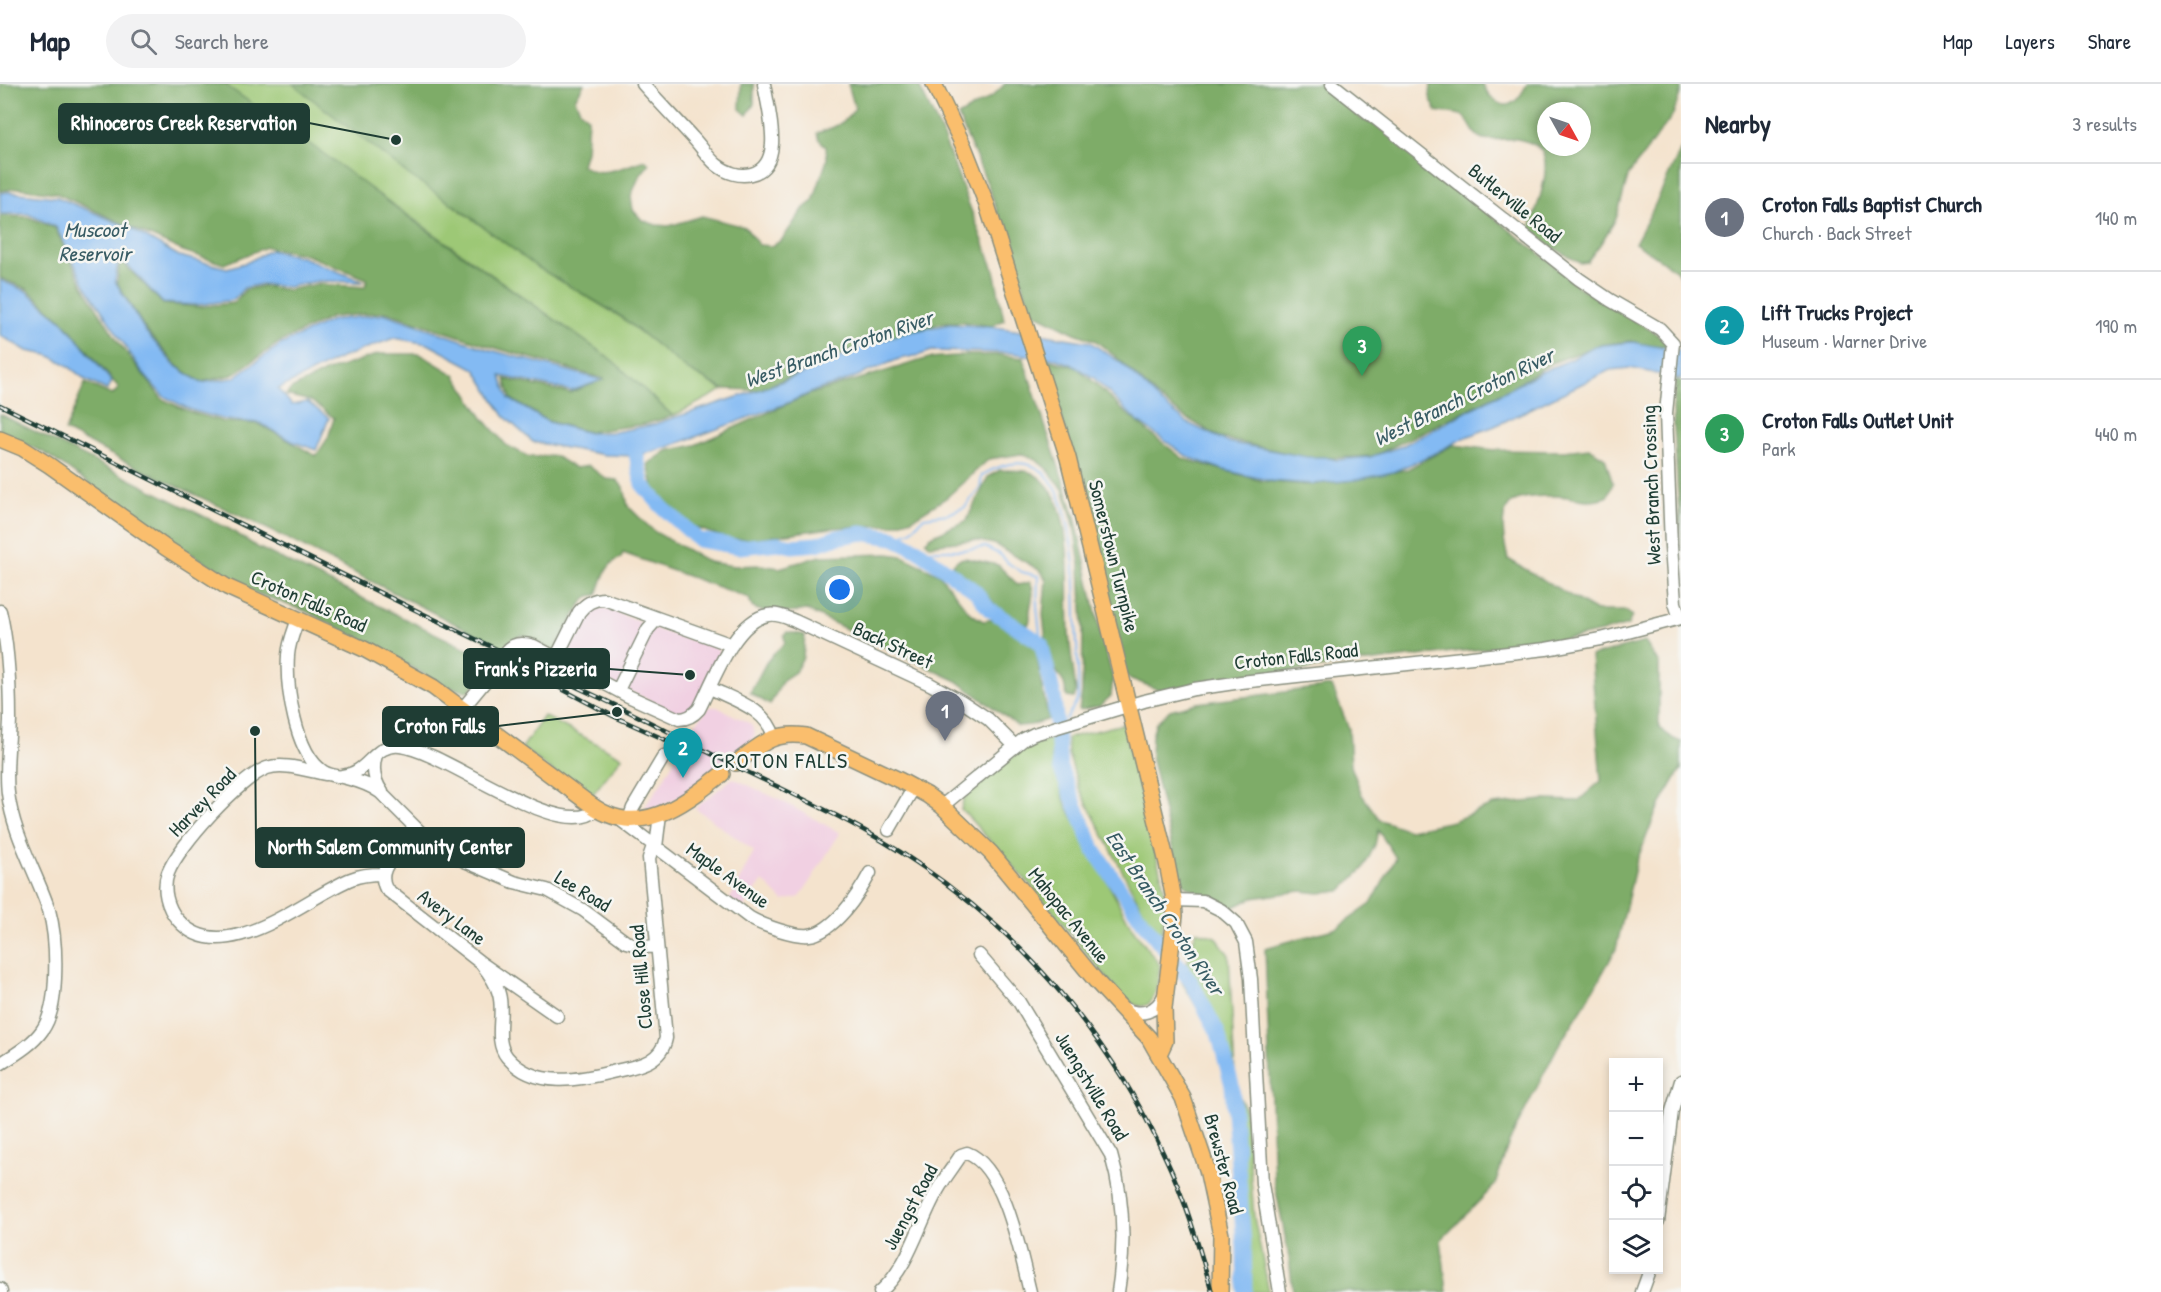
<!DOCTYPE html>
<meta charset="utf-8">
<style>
body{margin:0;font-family:"Patrick Hand",sans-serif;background:#f2f2f3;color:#1f2937}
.controls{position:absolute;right:18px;bottom:18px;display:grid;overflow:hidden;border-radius:0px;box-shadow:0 3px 9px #0003}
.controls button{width:54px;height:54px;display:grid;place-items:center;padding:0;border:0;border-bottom:2px solid #e0e1e3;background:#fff;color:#1f2937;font:30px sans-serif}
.compass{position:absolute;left:1537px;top:18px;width:54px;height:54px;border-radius:50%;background:#fff;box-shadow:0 3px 9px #0003;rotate:130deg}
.you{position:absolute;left:840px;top:506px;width:21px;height:21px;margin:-15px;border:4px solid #fff;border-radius:50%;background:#1a73e8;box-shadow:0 0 0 9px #1a73e833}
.badge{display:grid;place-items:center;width:39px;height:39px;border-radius:50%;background:#b5179e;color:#fff;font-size:20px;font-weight:700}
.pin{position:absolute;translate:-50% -50px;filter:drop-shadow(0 2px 3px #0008)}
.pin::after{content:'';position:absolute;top:32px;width:21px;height:18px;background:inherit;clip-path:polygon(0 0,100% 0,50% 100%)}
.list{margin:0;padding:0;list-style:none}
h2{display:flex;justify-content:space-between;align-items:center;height:78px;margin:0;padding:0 24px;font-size:26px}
h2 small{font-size:20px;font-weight:400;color:#747a83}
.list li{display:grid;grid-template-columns:39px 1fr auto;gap:18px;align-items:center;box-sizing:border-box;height:108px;padding:0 24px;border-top:2px solid #e0e1e3}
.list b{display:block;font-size:22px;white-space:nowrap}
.list p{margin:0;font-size:20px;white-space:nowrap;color:#747a83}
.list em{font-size:20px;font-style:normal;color:#747a83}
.icon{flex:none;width:33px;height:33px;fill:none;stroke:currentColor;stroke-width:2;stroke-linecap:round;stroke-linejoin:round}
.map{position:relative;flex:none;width:1681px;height:1208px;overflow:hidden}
header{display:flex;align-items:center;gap:36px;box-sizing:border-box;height:84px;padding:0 30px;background:#fff;border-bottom:2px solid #e0e1e3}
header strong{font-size:28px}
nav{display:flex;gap:33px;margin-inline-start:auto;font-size:21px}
.search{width:420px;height:54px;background:#f2f2f3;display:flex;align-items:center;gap:15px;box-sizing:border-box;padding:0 21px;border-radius:33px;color:#747a83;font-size:22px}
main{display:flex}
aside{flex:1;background:#fff}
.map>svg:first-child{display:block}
.built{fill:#f1d0e2}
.green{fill:#9dc876;stroke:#5e8255;stroke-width:1.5}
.forest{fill:#7eac67;stroke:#4e744e;stroke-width:1.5;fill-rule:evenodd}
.water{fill:#83baf3;stroke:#517c94;stroke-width:1.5}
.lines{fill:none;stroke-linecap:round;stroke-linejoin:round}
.stream{stroke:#83baf3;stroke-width:2}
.river{stroke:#83baf3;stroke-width:15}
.minor-casing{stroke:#8a9080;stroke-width:15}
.major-casing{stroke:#8a9080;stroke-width:18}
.minor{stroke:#fff;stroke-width:12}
.major{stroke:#fabe6d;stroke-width:15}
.rail-casing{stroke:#1f3d34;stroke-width:4.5}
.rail{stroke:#f6f6f2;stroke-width:2;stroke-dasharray:7;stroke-linecap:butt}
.labels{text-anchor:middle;stroke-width:5;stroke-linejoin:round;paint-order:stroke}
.street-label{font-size:20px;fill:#1f3d34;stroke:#f6f6f2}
.water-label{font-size:21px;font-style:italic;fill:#385c64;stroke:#f6f6f2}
.quarter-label{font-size:22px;letter-spacing:1.5px;fill:#1f3d34;stroke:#f6f6f2}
.leader{fill:none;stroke:#1f3d34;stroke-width:2}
.callout-dot{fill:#1f3d34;stroke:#f6f6f2;stroke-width:2}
.callout{fill:#1f3d34;stroke:#1f3d34;stroke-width:2}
.callout-label{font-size:21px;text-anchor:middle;font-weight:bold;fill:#fff}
</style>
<header>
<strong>Map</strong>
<div class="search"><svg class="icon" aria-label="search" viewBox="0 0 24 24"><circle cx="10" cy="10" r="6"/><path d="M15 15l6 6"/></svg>Search here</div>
<nav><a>Map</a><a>Layers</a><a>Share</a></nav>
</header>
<main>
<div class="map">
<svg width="1681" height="1208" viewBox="0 0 1681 1208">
<rect width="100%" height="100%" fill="#f6f6f2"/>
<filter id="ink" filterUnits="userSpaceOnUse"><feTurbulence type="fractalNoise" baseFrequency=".0167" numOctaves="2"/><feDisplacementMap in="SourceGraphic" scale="12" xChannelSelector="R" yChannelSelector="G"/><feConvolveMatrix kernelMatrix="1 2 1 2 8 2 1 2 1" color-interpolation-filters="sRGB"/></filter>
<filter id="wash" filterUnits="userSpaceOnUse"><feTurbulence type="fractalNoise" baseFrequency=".008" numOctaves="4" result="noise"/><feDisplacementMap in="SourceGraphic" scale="24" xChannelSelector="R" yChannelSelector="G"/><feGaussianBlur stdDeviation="1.35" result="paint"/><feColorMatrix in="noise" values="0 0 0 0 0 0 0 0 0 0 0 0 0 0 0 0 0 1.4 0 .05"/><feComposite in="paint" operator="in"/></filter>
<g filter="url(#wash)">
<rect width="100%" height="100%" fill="#f4e3cd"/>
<!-- built -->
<path class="built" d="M 594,524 L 605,524 L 661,547 L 716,564 L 720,568 L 721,574 L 694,628 L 686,633 L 566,578 L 564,570 L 580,537 L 586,528 Z
M 709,623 L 717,623 L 751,640 L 755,650 L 750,659 L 683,711 L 649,728 L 646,726 L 646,721 L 662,698 L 692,644 Z
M 733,694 L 782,717 L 840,749 L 800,813 L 783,817 L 763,797 L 743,825 L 730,815 L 754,767 L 695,724 Z"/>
<!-- green -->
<path class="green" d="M 223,0 L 389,0 L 398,81 L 538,183 L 619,232 L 689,286 L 723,306 L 673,332 L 612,276 Z
M 544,632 L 622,673 L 589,715 L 522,664 Z
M 1123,640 L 1164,803 L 1165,821 L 1161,861 L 1079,704 L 1068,669 L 1067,654 Z
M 1052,654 L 1052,675 L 1066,721 L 1132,844 L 1160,881 C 1158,894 1158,928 1136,921 C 1131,920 1124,913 1120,910 L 1035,806 L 961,725 L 964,714 L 1022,665 Z
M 1196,847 L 1216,853 L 1229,871 L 1235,992 L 1238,1009 L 1246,1028 L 1254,1133 L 1269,1208 L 1251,1208 L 1250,1157 L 1238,1083 L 1235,1021 L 1228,976 L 1182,898 Z"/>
<!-- forest -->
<path class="forest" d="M 0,0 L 224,0 L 324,70 L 414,137 L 612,276 L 673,332 L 645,340 L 588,348 L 548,337 L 511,315 L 505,295 L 570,309 L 604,295 L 489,262 L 386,228 L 332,233 L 280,258 L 232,291 L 201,298 L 177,282 L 146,246 L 117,199 L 120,176 L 163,220 L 199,223 L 234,219 L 245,206 L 263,202 L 288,206 L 318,200 L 365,203 L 367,195 L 304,170 L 266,163 L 224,180 L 183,167 L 56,109 L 19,104 L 0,107 Z
M 293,0 L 584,0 L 575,15 L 580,26 L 588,34 L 586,67 L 582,81 C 599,96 626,82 645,76 L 649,80 L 639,93 L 631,112 L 633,126 L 642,136 L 656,141 L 669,142 L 702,132 L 745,143 L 759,161 L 771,162 L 781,157 L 804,124 L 813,117 L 827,76 L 826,63 L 818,54 L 817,49 C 834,44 846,39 855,24 L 848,0 L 918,0 L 942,50 L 994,186 L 1004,236 L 992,242 L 963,238 L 945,238 L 860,262 L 759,306 L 723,305 L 688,286 L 619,231 L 537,183 L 461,126 L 409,91 Z
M 741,0 L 754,0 L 754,20 L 747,31 L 740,25 Z
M 1005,0 L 1331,0 L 1361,35 L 1379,42 L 1550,178 L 1577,202 L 1657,250 L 1669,261 L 1648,262 L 1631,257 L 1599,261 L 1549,280 L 1513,303 L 1374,372 L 1312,375 L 1221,354 L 1183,332 L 1158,313 L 1117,274 L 1096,257 L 1075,249 L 1032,228 L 988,101 L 958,32 L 993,12 Z
M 1431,0 L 1483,0 C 1485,7 1489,11 1494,16 C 1510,29 1520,14 1527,0 L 1681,0 L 1681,7 L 1673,31 L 1629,90 L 1616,135 L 1601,159 L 1587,178 L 1580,179 L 1547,160 L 1530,144 C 1536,125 1558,73 1535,61 C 1530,58 1522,56 1517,55 C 1506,54 1494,57 1484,55 C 1472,53 1471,37 1463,32 C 1458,29 1442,29 1436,27 L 1430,13 ZM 1546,27 L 1582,27 L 1582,63 L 1546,63 Z
M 1681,65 L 1681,194 L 1676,186 L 1635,159 L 1652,127 Z
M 0,132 L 28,133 L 55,144 L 83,202 L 119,259 L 162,315 L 190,328 L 224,338 L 259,340 L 316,372 L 328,354 L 334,334 L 311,317 L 286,311 L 291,305 L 325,288 L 379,270 L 420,270 L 455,291 L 483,334 L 506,361 L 529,373 L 555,372 L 575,384 L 589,382 L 606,395 L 617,396 L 624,404 L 628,422 L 644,438 L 655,448 L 709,478 L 734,482 L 761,481 L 779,484 L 821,472 L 888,470 L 902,472 L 939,490 L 970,529 L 983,537 L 995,535 L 1036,561 L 1041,599 L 1049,635 L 1031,641 L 1018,642 L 957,597 L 806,526 C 790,530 766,531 752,523 L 749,514 L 623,469 L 621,474 C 605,479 602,497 597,511 L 589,512 L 582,519 L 553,568 L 522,551 L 515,554 L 503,564 L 274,448 L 118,374 L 65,347 L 85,299 L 112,311 L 119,304 L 65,239 L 27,205 L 0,194 Z
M 968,271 L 1000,271 L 1023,274 L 1075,433 L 1100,547 L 1113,594 L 1111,612 L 1100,622 L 1079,626 L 1082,608 L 1083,544 L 1080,480 L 1073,436 L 1063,405 L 1048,386 L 1035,375 L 1021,370 L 989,375 L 946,414 L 912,435 L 892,441 L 831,444 L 751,455 L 728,455 L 691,442 L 669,424 L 654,407 L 648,380 L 667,367 L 695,361 L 810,310 L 929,274 Z
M 1045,275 L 1076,283 L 1096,300 L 1118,322 L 1151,350 L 1184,375 L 1262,397 L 1307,401 L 1355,396 L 1408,385 L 1453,361 L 1495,366 L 1564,367 L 1589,364 L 1605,374 L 1613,399 L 1608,412 C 1584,421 1577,412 1554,412 C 1543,412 1526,412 1517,416 C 1496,423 1504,459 1508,475 L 1596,527 L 1626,527 L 1632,532 L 1628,541 C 1568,559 1505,562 1443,569 C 1348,580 1253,592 1159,606 L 1126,593 L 1070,363 Z
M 1676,296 L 1681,298 L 1681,467 L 1673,324 Z
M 0,330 L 231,446 L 257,463 L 490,576 L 485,589 L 468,608 L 448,603 L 308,528 L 253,508 L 199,475 L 43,368 L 0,350 Z
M 1000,386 C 1009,387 1024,385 1032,389 C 1078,412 1066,506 1069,548 C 1070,568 1074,588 1076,608 L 1074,614 L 1067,613 L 1064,599 L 1048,574 L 1043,531 L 1046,496 L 1041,487 L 994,460 L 974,456 L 929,461 L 926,457 L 931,452 L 966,437 L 988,393 Z
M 965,474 L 998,481 L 1018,501 L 1030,498 C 1036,509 1031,515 1030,527 C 1029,533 1032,535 1028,541 L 1015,536 L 1001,527 L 978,502 L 967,496 L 951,482 L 959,475 Z
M 787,548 L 805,551 L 803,573 L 795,588 L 783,596 L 770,621 L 750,609 L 766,579 L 773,570 L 785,559 L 784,551 Z
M 1645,558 L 1659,580 L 1659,644 L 1674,655 L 1681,658 L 1681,685 L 1656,728 L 1636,779 L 1616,865 L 1587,917 L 1558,962 L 1509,1058 L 1495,1101 L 1441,1156 L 1447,1208 L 1293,1208 L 1289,1173 L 1274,1096 L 1265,864 L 1337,844 L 1371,820 L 1396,774 L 1378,746 L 1375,761 L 1363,785 L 1340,807 L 1319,809 L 1301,807 L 1252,814 L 1232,824 C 1215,814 1194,810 1180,797 L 1151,672 L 1152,652 L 1156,639 L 1170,626 L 1197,619 L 1332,602 L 1349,645 L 1351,682 L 1362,711 L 1380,736 L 1409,746 L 1453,737 L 1493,721 L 1543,716 L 1578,717 L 1601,697 L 1591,572 Z"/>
<!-- water -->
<path class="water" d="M 9,108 L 57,113 L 130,144 L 179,172 L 227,184 L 248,178 L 270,166 L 302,173 L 364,198 L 318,197 L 288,203 L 262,200 L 244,204 L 233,216 L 197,221 L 163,219 L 119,172 L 115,197 L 145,247 L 174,281 L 201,299 L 233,294 L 280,261 L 332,236 L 386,230 L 487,265 L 602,296 L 571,307 L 501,292 L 509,315 L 548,338 L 589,349 L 615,348 L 652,341 L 759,306 L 812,286 L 865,262 L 905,249 L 950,240 L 995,243 L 1090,258 L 1121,279 L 1162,319 L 1188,339 L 1227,358 L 1307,373 L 1325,373 L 1337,376 L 1370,373 L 1402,362 L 1541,288 L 1572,275 L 1594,262 L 1633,258 L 1681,267 L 1681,295 L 1630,284 L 1610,286 L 1495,342 L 1466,353 L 1427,373 L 1393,388 L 1355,396 L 1313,400 L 1271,397 L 1224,386 L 1188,373 L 1137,337 L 1094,294 L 1071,280 L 1056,275 L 1011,269 L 932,267 L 920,271 L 899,275 L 843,298 L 817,306 L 785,320 L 668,363 L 637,372 L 605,371 L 533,358 L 504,332 L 475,285 L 428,260 L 394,254 L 343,273 L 278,305 L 292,321 L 307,318 L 329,334 L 316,366 L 292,357 L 260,339 L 226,336 L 191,326 L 163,312 L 143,289 L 85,201 L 56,143 L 28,130 L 0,130 L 0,109 Z
M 0,196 L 26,207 L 64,239 L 112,298 L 107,306 L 86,296 L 64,279 L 48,271 L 27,267 L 0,251 Z"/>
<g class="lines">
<!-- stream -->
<path class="stream" d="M 894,454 L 911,447 L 924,433 L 948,430 L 965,423 L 980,404 L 982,391 C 1075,337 1075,482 1076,537 C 1077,563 1079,589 1078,615 L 1066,635
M 918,466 L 962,466 L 985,463 L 1001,471 L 1008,479 L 1022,488 L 1038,492 L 1037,523 L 1041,559"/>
<!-- river -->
<path class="river" d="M 640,358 L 634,359 L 642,400 L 662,423 L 699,456 L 739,463 L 778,459 L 792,462 L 817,460 L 834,454 L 862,449 L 894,454 L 918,466 L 975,507 L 989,525 L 1041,559 L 1054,612 L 1060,684 L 1094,766 L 1143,838 L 1190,896 L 1218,949 L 1232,1001 L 1244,1162 L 1245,1208"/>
</g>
</g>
<g filter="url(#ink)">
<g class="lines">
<!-- minor casing -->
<g class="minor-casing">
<path id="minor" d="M 643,0 C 659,18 676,35 693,54 C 701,62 708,74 717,81 C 727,89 740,93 751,90 C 786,82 768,25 764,0
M 1332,0 L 1579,195 L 1610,216 L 1660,245 L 1673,259 L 1666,329 L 1671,462 L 1675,519 L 1680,534
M 0,527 C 8,560 10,602 10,636 C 9,661 5,685 8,709 C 13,751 36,787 49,826 C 55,848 56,871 55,894 C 53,944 41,955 0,980
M 298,535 C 294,547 289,558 288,571 C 286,602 295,670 324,688 C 330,692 339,692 346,694 C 358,697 370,701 380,708 L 424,752 L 460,775 L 514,798 L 547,806 L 583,826 L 626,858 L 645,863 L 657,862
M 507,567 C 514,558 524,559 534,562 L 626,611 L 679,635 C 687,635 693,632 699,625 C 713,598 734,537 768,531 C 778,529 787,534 795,537 L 930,600 L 961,617 L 988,635 L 1015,662
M 556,574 L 579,528 C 586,519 593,515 604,515 L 732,561
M 710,604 C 734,616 767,625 774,653
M 618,606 L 648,545 L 657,535
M 463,624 L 502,577
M 376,671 C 372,684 374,697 382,708
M 326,690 C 308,687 284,678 267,684 C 241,693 178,762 168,789 C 162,804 167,824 178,836 C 223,888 306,813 351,795 C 361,791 371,790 382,790
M 342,692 C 370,689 373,659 400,662 C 445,666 562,761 597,725
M 942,722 L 1024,655 L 1034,650 L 1144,617 L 1194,605 L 1241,598 L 1546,565 L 1601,555 L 1681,534
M 618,734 L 750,834 C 762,841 795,853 809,851 C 834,848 859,810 870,789
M 629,735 L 633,724 L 664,672
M 889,746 L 914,703
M 424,752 C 406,764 373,780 386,805 L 481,879 L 557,932
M 1174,816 L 1203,817 L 1221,826 L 1236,839 L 1246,858 L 1251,895 L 1262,1100 L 1280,1208
M 979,871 L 1019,918 L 1111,1071 C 1124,1114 1125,1163 1118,1208
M 481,879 C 488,888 496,898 499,910 C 505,930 493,956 507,973 C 535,1006 580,996 616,987 C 637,982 661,979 666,954 L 649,774 L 652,765 L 656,763 L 660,730
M 1123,924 C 1141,933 1156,929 1165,910
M 1658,1137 L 1672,1027 L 1681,997
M 0,1205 L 1,1208
M 880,1208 C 911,1181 919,1136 940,1102 C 946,1092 954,1082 961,1071 L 967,1069 C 1005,1083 1021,1172 1030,1208
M 1642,1208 L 1650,1186"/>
</g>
<!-- major casing -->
<g class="major-casing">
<path id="major" d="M 934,0 L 964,63 L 987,121 L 1068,374 L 1167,779 L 1174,816 L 1175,832 L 1164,924 L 1165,957 L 1159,970
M 0,355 L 22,364 L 49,381 L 166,464 L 227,503 L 364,565 L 433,603 L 583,715 C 591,721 599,727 607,730 C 649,749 692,714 722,690
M 736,679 C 761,660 774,647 806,652 L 901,697 L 927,711 L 942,722 L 991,769 L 1096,897 L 1149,954 L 1183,1014 L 1207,1085 L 1221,1151 L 1220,1208"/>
</g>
<!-- minor -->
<use href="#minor" class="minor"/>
<!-- major -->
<use href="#major" class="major"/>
<!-- rail casing -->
<g class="rail-casing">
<path id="rail" d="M 0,321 C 171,405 341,491 513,573 C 548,590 584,606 619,623 C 661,643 703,666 745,687 C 803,715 863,742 917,779 C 1025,852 1112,957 1166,1075 C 1186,1117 1199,1163 1212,1208
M 558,603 L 613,632 L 677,661"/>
</g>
<!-- rail -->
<use href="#rail" class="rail"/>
</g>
</g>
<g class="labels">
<!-- street labels -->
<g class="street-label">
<text transform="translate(1515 119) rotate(39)" y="7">Butlerville Road</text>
<text transform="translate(1651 401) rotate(-92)" y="7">West Branch Crossing</text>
<text transform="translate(1114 472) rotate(76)" y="7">Somerstown Turnpike</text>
<text transform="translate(309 517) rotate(24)" y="7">Croton Falls Road</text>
<text transform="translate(893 561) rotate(25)" y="7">Back Street</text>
<text transform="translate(1296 572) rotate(-6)" y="7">Croton Falls Road</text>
<text transform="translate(202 718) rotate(-46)" y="7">Harvey Road</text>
<text transform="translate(728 791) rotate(36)" y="7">Maple Avenue</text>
<text transform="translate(583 807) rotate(31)" y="7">Lee Road</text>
<text transform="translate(1069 831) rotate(51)" y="7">Mahopac Avenue</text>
<text transform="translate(452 833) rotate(37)" y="7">Avery Lane</text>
<text transform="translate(641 893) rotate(-95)" y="7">Close Hill Road</text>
<text transform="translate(1092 1002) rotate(59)" y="7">Juengstville Road</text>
<text transform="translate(1224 1080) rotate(75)" y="7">Brewster Road</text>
<text transform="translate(910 1123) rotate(-62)" y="7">Juengst Road</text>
</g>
<!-- water labels -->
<g class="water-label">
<text x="95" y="153">Muscoot<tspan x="95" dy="24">Reservoir</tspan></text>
<text transform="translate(839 265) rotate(-19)" y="7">West Branch Croton River</text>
<text transform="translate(1464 313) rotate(-26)" y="7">West Branch Croton River</text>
<text transform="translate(1165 829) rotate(56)" y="7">East Branch Croton River</text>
</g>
<!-- quarter labels -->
<g class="quarter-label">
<text x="780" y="684">CROTON FALLS</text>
</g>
</g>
<!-- callouts -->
<path class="leader" d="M396 56L309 39M690 591L609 585M617 628L498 642M255 647L256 763"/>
<g class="callout-dot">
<circle cx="396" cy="56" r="6"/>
<circle cx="690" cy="591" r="6"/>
<circle cx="617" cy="628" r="6"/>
<circle cx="255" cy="647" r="6"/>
</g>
<g class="callout">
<rect x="59" y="20" width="250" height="39" rx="6"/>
<rect x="464" y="565" width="145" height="39" rx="6"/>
<rect x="383" y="623" width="115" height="39" rx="6"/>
<rect x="256" y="744" width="268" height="39" rx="6"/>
</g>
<g class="callout-label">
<text x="184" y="46">Rhinoceros Creek Reservation</text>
<text x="536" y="592">Frank's Pizzeria</text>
<text x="440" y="649">Croton Falls</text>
<text x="390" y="770">North Salem Community Center</text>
</g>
</svg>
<div class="controls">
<button>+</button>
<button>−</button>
<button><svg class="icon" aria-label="locate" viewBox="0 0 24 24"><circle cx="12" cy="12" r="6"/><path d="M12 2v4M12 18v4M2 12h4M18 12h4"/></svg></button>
<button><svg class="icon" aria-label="layers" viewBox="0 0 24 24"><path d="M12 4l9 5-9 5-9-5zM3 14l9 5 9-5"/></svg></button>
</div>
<svg class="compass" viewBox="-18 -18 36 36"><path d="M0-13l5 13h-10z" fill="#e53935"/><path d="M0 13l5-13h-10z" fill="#747a83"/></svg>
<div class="you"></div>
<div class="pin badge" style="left:945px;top:657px;background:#6b7280">1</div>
<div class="pin badge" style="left:683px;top:694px;background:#0f9aa8">2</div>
<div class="pin badge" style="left:1362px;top:292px;background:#2e9e5b">3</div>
</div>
<aside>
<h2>Nearby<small>3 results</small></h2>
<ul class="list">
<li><span class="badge" style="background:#6b7280">1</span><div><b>Croton Falls Baptist Church</b><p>Church · Back Street</p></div><em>140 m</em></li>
<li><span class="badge" style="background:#0f9aa8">2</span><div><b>Lift Trucks Project</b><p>Museum · Warner Drive</p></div><em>190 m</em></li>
<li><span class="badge" style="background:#2e9e5b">3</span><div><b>Croton Falls Outlet Unit</b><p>Park</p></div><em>440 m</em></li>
</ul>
</aside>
</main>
